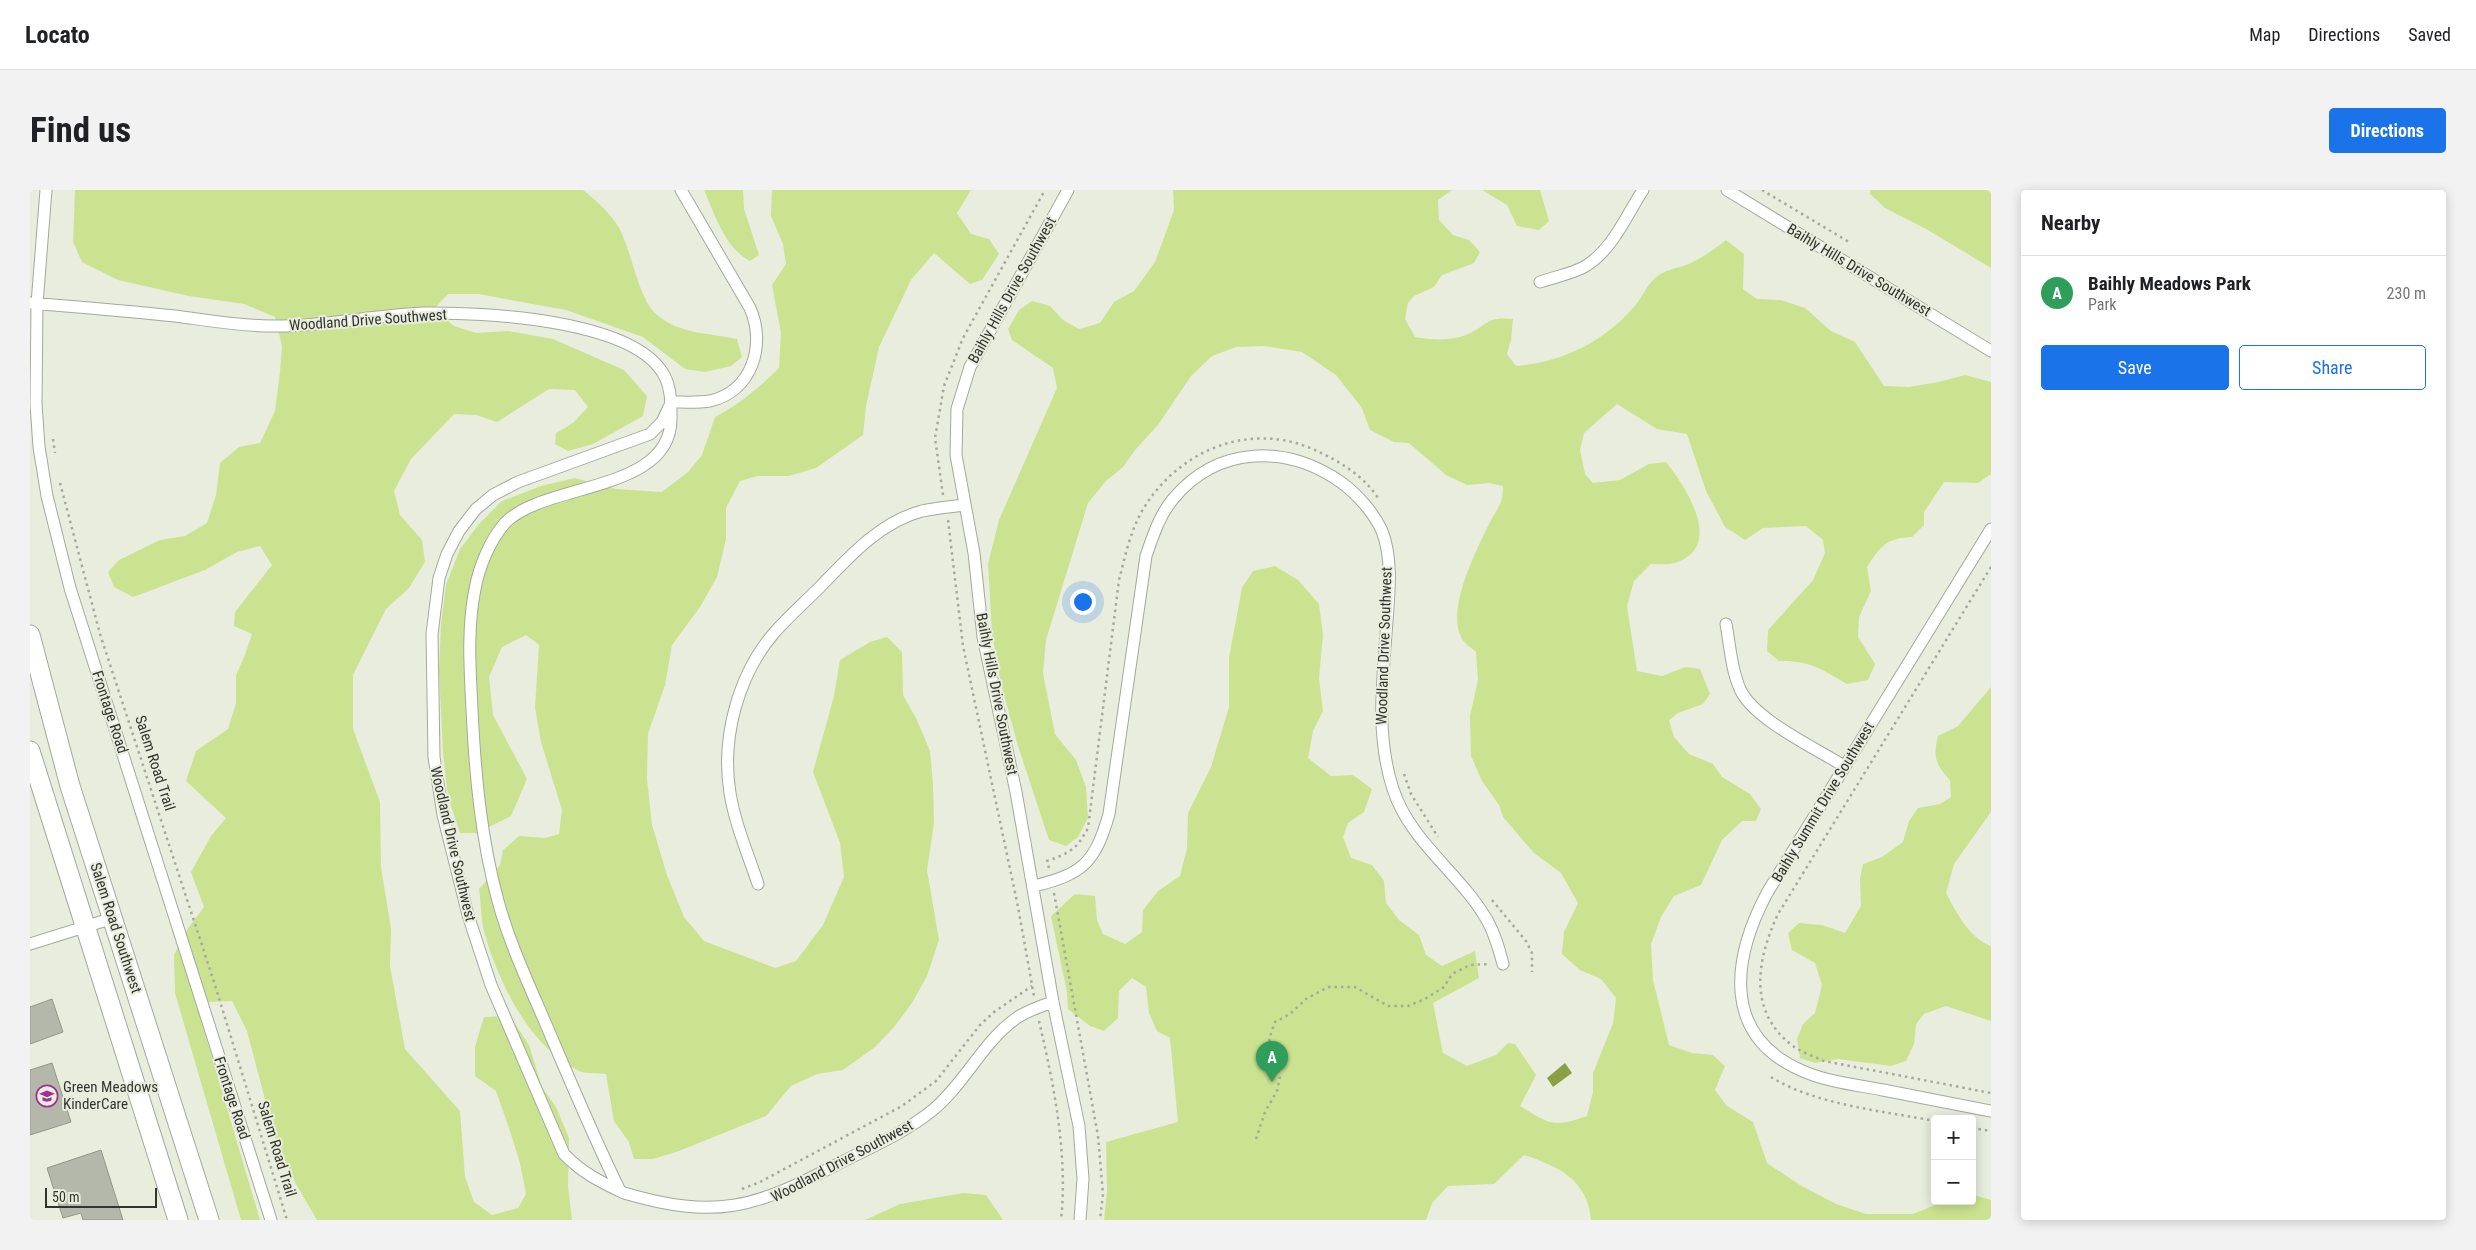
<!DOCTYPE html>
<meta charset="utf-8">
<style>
body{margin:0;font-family:"Roboto Condensed",sans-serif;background:#f2f2f2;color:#202124}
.controls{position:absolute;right:15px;bottom:15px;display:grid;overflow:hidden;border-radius:5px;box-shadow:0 2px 12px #0003}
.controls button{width:45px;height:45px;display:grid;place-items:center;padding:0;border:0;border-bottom:1px solid #e0e0e0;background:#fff;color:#202124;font:25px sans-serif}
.scale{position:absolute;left:15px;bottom:12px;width:112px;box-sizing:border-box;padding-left:5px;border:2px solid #33342f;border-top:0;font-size:14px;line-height:18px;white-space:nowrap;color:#33342f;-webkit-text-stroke:4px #e8edde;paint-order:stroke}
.you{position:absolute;left:1052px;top:411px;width:18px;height:18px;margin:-12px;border:4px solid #fff;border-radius:50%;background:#1a73e8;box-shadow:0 0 0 8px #1a73e833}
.badge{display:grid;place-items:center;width:32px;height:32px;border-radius:50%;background:#1a73e8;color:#fff;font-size:16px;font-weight:700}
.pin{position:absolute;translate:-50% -41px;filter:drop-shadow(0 1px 2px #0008)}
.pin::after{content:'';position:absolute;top:26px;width:18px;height:15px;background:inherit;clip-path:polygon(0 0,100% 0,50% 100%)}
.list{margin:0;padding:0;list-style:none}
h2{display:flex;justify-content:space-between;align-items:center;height:65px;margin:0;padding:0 20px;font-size:21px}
h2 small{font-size:16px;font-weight:400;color:#757577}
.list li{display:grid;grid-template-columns:32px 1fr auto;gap:15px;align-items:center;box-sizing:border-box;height:75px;padding:0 20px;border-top:1px solid #e0e0e0}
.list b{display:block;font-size:19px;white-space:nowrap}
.list p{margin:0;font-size:16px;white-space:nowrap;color:#757577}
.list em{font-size:16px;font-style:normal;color:#757577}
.actions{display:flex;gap:10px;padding:15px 20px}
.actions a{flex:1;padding:11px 0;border:1px solid #1a73e8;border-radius:5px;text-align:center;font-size:18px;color:#1a73e8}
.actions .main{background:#1a73e8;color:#fff}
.map{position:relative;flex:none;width:1961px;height:1030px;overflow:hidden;border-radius:5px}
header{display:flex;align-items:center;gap:30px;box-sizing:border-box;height:70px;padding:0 25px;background:#fff;border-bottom:1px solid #e0e0e0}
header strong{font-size:24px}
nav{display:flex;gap:28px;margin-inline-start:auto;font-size:18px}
.intro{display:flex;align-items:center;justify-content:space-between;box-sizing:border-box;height:120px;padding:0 30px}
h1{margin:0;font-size:35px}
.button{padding:12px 22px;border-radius:5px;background:#1a73e8;color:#fff;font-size:18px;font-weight:700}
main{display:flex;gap:30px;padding:0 30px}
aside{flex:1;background:#fff;border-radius:5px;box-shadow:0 2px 12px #0003}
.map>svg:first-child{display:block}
.green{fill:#cbe391}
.water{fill:#89a045}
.building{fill:#b4b8aa;stroke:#929789}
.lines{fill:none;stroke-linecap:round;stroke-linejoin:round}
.street-casing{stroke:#a4a99b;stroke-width:13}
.primary-casing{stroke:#a4a99b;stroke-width:21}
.path{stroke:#a6a99e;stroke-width:2.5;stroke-dasharray:2.5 4;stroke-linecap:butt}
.street{stroke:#fff;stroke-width:11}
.primary{stroke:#fff;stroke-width:19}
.labels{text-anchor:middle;stroke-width:4;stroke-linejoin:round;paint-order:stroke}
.street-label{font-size:15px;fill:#33342f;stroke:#e8edde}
.poi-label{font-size:15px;fill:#33342f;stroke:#e8edde;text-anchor:start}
</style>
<header>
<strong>Locato</strong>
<nav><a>Map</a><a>Directions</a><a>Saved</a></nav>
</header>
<div class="intro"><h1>Find us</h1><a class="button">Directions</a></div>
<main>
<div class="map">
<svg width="1961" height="1030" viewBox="0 0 1961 1030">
<rect width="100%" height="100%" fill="#e8edde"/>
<!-- green -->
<path class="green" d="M 45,0 L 553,0 C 567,11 580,23 589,38 C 602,61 608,109 627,125 C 649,144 680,143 707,149 L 712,167 L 701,176 L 675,182 L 655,179 L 613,147 L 536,120 L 448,104 L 418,104 L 404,119 L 424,136 L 446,143 L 478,141 L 523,149 L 594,180 L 617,206 L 613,226 L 563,254 L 538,261 L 525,254 L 526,243 L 543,233 L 558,217 L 545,200 L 519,199 L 467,232 L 446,225 L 424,224 L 381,269 L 364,301 L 370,325 L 392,350 L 395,372 L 379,398 L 356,419 L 323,485 L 323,539 L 350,612 L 351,677 L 361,739 L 360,776 L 375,859 L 430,921 L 435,987 L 444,1012 L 462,1025 L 488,1018 L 496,1004 L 490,973 L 479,938 L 466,901 L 445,886 L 445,857 L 454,827 L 480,826 L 499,855 L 512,897 L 526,917 L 539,948 L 538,996 L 542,1030 L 287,1030 L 266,994 L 246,951 L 217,841 L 202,811 L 179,812 L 173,837 L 230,1030 L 211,1030 L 145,803 L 144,765 L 158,738 L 174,717 L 161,682 L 181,646 L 196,628 L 156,591 L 166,561 L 198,539 L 206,513 L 206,485 L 215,465 L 222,444 L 204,436 L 205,422 L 242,375 L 230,356 L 207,362 L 175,380 L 103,407 L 84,397 L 78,382 L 89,370 L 130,350 L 155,346 L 177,333 L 186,305 L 190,273 L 209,257 L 230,253 L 245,221 L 250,182 L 252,156 L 245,127 L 214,114 L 159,106 L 88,90 L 52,72 L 43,52 Z
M 674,0 L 713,0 L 714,19 L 729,65 L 720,71 C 695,58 685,25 674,0 Z
M 742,0 L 941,0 L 927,23 L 941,44 L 959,49 L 969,64 L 952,90 L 940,94 L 904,63 L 881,90 L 849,157 L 836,216 L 833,245 L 786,278 L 759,286 L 728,286 L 710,291 L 696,318 L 696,349 L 687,387 L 670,417 L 642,455 L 635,495 L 618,544 L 617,589 L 622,635 L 637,685 L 654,727 L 674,751 L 745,778 L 766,771 L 793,735 L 814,687 L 810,653 L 783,582 L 804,506 L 810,470 L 840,452 L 857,447 L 872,462 L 873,505 L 887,530 L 900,561 L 903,594 L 904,633 L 897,680 L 909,750 L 897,786 L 882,813 L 864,837 L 845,857 L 813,880 L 787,884 L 761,896 L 736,926 L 649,961 L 623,969 L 604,969 L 599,952 L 584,931 L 576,884 C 568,883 556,884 549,881 C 499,856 470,795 455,745 C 451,731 451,713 449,699 L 470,675 L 473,660 L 489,646 L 515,648 L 529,644 L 532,620 L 511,552 L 505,518 L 509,455 L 496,445 L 472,457 L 459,487 L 463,525 L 497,589 L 481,626 L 447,643 L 430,643 L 418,607 L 413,563 L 409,481 L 411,434 L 416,395 L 430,359 L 449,334 L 472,311 L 511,296 L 545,288 L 586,299 L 632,302 L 658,282 L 672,265 L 685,227 C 710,214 729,198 749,178 L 751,143 L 742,95 L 756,74 L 753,54 L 741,26 Z
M 1143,0 L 1422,0 L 1408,10 L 1409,30 L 1423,45 L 1439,50 L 1450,62 L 1444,73 L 1412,85 L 1404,97 L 1384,106 L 1378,113 L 1375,129 L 1385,147 C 1402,150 1420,151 1436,145 C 1458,136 1454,126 1483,129 L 1481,150 L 1477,164 L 1486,176 C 1532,172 1572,153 1603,118 C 1611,110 1615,98 1623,90 C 1634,79 1647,79 1661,73 C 1673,67 1685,59 1696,50 L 1714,64 L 1713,99 L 1727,109 L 1751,110 L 1775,118 L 1801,141 L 1825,152 L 1854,196 L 1879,197 L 1909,192 L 1935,185 L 1961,192 L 1961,284 L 1948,293 L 1914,292 L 1894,322 L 1894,335 L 1882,347 C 1856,348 1851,356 1837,377 L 1841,401 L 1829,427 L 1828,447 L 1845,474 L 1838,490 L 1817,494 C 1792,479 1778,470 1749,471 L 1737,461 L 1738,440 L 1783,390 L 1795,363 L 1793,350 L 1776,336 L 1733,338 L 1715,350 L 1695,337 L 1676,301 L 1657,244 L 1627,239 L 1587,214 L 1554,243 L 1550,260 L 1555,284 L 1563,293 L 1590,290 L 1619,274 L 1636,272 C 1656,297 1696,358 1644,373 C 1638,375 1628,374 1621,374 L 1604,391 L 1597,416 L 1607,481 L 1632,486 L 1656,477 L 1670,479 L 1680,504 L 1673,514 L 1648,523 L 1639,530 L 1644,547 L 1659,564 L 1683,574 L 1692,587 L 1720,604 L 1731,619 L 1726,631 L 1712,631 L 1692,650 L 1671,695 L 1644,706 L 1631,727 L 1621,754 L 1623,790 L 1639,855 L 1662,863 L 1683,865 L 1695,876 L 1685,900 L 1697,916 L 1723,932 L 1737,973 L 1770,995 L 1806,1014 L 1836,1024 L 1883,1024 L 1915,1011 L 1942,1011 L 1942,1005 L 1944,1005 L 1961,1010 L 1961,1030 L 1561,1030 C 1558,990 1528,976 1494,965 L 1464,994 L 1418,996 L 1402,1013 L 1396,1030 L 1074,1030 L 1077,1002 L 1076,952 L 1148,932 L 1140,848 L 1127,841 L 1119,823 L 1116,797 L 1102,788 L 1089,801 L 1088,828 L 1074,841 L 1060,836 L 1038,819 L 1037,802 L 1021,726 L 1045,704 L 1065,706 L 1067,730 L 1073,744 L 1095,754 L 1112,742 L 1113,720 L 1128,701 L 1150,686 L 1157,658 L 1158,623 L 1181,577 L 1199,517 L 1199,468 L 1212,398 L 1223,381 L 1245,376 L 1268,390 L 1289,414 L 1293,445 L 1289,488 L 1293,521 L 1283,541 L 1278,568 L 1301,586 L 1323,585 L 1342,599 L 1334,622 L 1318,633 L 1313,647 L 1321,668 L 1342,675 L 1354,691 L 1356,713 L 1369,730 L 1389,745 L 1396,765 L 1412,776 L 1445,761 L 1449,788 L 1403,813 L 1413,863 L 1437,876 L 1466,865 L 1478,853 L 1485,854 L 1506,885 L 1490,916 C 1520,934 1523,938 1557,926 L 1563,902 L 1563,883 L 1583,833 L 1586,808 L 1571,789 L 1550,780 L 1532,764 L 1534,742 L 1548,713 L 1531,683 L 1504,663 L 1473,627 L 1469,615 L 1452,591 L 1441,566 L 1440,526 L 1448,490 L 1446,462 C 1442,458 1435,454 1432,449 C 1415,420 1447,359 1460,332 C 1468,317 1473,314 1473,296 L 1459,293 L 1437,295 L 1416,285 L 1379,253 L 1364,252 L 1340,240 L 1332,218 L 1306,185 L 1272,162 L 1234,156 L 1206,157 L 1182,166 L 1161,186 L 1128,235 L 1105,260 L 1093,277 L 1076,291 L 1058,313 L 1016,450 L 1013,483 L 1025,544 L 1046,570 L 1056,597 L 1058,628 L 1048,647 L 1036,656 L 1019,650 L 988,556 L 971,494 L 962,444 L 958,374 L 969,330 L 1027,198 L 1023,178 L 982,150 L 978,139 L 989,120 L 1002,111 L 1020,116 L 1033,130 L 1049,139 L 1070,133 L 1084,112 L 1104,101 L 1125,72 L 1144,20 Z
M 1452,0 L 1510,0 L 1519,31 L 1509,40 L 1487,36 L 1477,15 Z
M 1840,0 L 1961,0 L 1961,78 L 1898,40 L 1855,18 L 1840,4 Z
M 1961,497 L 1961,622 L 1924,674 L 1916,703 C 1927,723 1938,747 1961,756 L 1961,831 L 1916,816 L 1894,824 L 1886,834 L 1884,854 L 1876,871 L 1861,876 L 1808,869 L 1785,873 L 1770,868 L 1767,849 L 1773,834 L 1785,823 L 1792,795 L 1785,773 L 1762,760 L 1758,743 L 1769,733 L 1792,735 L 1815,743 L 1831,716 L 1830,689 L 1833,674 L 1852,667 L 1873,652 L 1879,631 L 1888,618 L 1910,614 L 1921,607 L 1920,590 C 1905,574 1903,567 1908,546 L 1928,536 Z
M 933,1003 L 956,1005 L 973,1030 L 835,1030 L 870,1014 Z"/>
<!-- water -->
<path class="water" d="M 1535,873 L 1542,883 L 1523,897 L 1517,888 Z"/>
<!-- building -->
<path class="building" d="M 22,809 L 33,842 L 0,854 L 0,817 Z
M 22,873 L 41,932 L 0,945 L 0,880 Z
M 71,960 L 93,1030 L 53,1030 L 51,1023 L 33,1028 L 17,978 Z"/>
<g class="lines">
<!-- street casing -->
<g class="street-casing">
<path id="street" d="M 16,0 L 7,114 L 6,214 L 9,257 L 17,306 L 40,398 L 241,1030
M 1038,0 L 940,177 L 927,219 L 926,265 L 944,363 L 953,447 L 986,602 L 1023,812 L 1049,936 L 1053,989 L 1050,1030
M 1697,0 L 1961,161
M 1510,92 C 1524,87 1541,84 1554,77 C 1582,61 1596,26 1613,0
M 0,113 C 48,117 96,121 145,126 C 176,130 209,136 241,136 C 292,137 343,125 394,123 C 451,122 607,129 635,187 C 641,199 641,213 641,227 C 643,303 514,292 475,333 C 460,350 449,377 445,399 C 437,438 440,480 442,519 C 445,584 451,649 468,711 C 480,755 500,797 518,839 C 541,893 564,948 590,1001
M 641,212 C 653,212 667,213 680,211 C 723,201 736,154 720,118 L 651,0
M 639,217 L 632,232 L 620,244 L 488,292 L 463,305 L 446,319 L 429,341 L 417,364 L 409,388 L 402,444 L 404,567 L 413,625 L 438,725 L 461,795 L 534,964 C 552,983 571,992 594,1003 C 686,1030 724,1018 806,975 C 839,958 875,943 904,919 C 936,892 953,851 988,827 C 999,820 1011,816 1023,812
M 1961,339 L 1737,703 C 1701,771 1692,848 1775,882 C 1799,892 1827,895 1853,900 C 1889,907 1925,914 1961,921
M 1696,434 C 1700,455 1701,479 1710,499 C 1723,529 1785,558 1814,576
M 728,694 C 718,664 705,634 700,603 C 691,548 708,485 744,443 C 758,427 775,412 790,397 C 819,367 850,332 892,321 C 906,318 920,317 934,315
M 1004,696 C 1053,684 1065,673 1079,624 L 1116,366 C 1123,346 1129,326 1143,309 C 1188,255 1258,254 1312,293 C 1328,305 1344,323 1352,341 C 1363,369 1359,403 1357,431 C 1353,488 1345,544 1363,599 C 1380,652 1430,683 1457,730 C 1465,744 1469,759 1473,774
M 0,754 L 83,728"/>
</g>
<!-- primary casing -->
<g class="primary-casing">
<path id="primary" d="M 0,445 L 40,596 L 179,1030
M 0,561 L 148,1030"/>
</g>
<!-- path -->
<path class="path" d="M 1732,0 L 1819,52
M 23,249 L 25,263
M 30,293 L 70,444 L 185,795 L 257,1030
M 913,305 L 905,248 L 914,196 L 933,148 L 1015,0
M 918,330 L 933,456 L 988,717 L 1004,806
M 1961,377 L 1748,724 C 1727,769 1717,822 1763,856 C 1772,863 1784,866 1794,871 L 1961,903
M 1374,584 L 1381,604 L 1408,647
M 1019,678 L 1017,671 C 1040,663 1047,659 1058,638 L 1089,390 C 1095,367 1100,342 1112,321 C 1147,261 1219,230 1285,260 C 1309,271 1334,286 1348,308
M 1024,703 L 1068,946 L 1073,1004 L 1070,1030
M 1462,710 L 1496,751 L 1502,763 L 1502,782
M 1009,831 C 1024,895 1038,965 1031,1030
M 1741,887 C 1786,915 1853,921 1905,931
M 1942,938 L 1961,941
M 1226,949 L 1235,922 L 1247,901 L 1250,887 L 1239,849 L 1245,832 L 1260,824 L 1276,809 L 1298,797 L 1325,797 L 1358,816 L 1378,816 L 1395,809 L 1414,797 L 1422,784 L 1440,775 L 1460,774
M 712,999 L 730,992 L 872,916 L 906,891 L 950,835 L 964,822 L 1002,796"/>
<!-- street -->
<use href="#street" class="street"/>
<!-- primary -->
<use href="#primary" class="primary"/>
</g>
<!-- icons -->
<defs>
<g id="school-ring" transform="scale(1.125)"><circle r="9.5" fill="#e8edde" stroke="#9d3293" stroke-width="1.5"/><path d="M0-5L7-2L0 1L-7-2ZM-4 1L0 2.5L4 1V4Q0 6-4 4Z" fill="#9d3293"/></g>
</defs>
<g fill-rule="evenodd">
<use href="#school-ring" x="17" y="906"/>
</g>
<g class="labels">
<!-- street labels -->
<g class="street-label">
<text transform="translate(1829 80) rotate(31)" y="5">Baihly Hills Drive Southwest</text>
<text transform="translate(982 100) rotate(-61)" y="5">Baihly Hills Drive Southwest</text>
<text transform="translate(338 130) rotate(-4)" y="5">Woodland Drive Southwest</text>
<text transform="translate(1354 456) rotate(-88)" y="5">Woodland Drive Southwest</text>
<text transform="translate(967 504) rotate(79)" y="5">Baihly Hills Drive Southwest</text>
<text transform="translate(80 522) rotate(72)" y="5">Frontage Road</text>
<text transform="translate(125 573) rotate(72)" y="5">Salem Road Trail</text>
<text transform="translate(1793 612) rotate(-59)" y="5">Baihly Summit Drive Southwest</text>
<text transform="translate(423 654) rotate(77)" y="5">Woodland Drive Southwest</text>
<text transform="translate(86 738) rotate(72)" y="5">Salem Road Southwest</text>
<text transform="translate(202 908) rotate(72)" y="5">Frontage Road</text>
<text transform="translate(247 959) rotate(73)" y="5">Salem Road Trail</text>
<text transform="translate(812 971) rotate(-28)" y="5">Woodland Drive Southwest</text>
</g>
<!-- poi labels -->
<g class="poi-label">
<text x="33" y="902">Green Meadows<tspan x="33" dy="17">KinderCare</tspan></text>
</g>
</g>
</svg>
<div class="controls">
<button>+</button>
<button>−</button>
</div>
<div class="scale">50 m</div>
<div class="you"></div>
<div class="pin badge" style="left:1242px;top:892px;background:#2e9e5b">A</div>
</div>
<aside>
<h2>Nearby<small></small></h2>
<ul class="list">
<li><span class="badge" style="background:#2e9e5b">A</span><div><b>Baihly Meadows Park</b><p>Park</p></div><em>230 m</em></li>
</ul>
<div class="actions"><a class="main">Save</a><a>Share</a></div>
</aside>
</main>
